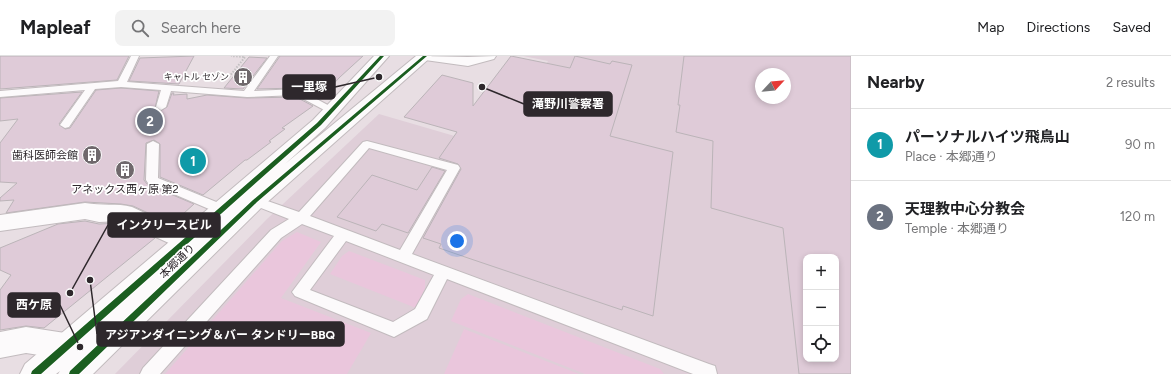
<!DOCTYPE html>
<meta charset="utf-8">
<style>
body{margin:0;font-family:Figtree,"Noto Sans JP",sans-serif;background:#f2f2f2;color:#202124}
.controls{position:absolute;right:12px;bottom:12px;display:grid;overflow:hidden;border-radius:8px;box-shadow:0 2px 6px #0003}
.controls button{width:36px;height:36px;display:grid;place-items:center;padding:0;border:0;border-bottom:1px solid #e0e0e0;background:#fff;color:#202124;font:20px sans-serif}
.compass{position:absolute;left:755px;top:12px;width:36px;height:36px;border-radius:50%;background:#fff;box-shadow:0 2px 6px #0003;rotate:64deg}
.you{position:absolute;left:457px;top:185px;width:14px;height:14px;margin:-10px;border:3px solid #fff;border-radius:50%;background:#1a73e8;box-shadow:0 0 0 6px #1a73e833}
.badge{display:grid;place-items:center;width:26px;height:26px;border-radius:50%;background:#1a73e8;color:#fff;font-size:13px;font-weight:700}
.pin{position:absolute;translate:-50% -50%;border:2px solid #fff;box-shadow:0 1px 4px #0006}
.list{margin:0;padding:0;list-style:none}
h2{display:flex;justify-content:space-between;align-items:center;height:52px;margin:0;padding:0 16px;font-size:17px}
h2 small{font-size:13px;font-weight:400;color:#757577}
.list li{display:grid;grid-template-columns:26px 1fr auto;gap:12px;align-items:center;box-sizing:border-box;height:72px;padding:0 16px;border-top:1px solid #e0e0e0}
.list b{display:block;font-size:15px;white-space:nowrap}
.list p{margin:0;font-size:13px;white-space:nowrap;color:#757577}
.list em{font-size:13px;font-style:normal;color:#757577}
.icon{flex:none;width:22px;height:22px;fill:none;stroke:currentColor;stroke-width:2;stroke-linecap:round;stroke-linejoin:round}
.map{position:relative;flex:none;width:851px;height:318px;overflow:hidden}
header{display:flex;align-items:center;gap:24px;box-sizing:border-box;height:56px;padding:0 20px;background:#fff;border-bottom:1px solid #e0e0e0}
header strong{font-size:19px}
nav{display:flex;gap:22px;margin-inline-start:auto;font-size:14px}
.search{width:280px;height:36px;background:#f2f2f2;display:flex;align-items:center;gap:10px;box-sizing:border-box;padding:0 14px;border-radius:8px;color:#757577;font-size:15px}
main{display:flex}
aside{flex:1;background:#fff}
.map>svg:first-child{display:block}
.built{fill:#dfced8;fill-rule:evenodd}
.green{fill:#eac6dc}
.building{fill:#dfcbd8;stroke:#bbb4b8;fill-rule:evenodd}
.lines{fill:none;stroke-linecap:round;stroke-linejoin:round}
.lane-casing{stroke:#c2bbbe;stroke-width:2}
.street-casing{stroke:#c2bbbe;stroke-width:2}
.secondary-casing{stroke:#c2bbbe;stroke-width:2}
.path{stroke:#c3c1c2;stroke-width:2;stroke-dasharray:1.5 1.5;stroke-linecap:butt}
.lane{fill:#fcfafb;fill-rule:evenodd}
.street{fill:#fcfafb;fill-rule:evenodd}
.secondary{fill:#fcfafb;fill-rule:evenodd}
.cycleway-casing{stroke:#fff;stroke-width:2}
.cycleway{fill:#1b5e20;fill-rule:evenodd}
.labels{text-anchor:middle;stroke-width:3.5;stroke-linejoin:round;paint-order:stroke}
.far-poi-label{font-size:9px;fill:#2e282c;stroke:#fff;text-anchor:end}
.poi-label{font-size:11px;fill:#2e282c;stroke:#fff;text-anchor:end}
.street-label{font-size:11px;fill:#2e282c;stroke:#fff}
.leader{fill:none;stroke:#2e282c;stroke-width:1.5}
.callout-dot{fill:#2e282c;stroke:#fff;stroke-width:1.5}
.callout{fill:#2e282c;stroke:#2e282c;stroke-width:1.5}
.callout-label{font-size:12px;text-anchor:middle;font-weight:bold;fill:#fff}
</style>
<header>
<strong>Mapleaf</strong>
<div class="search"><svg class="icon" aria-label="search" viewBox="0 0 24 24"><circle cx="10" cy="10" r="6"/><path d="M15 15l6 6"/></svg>Search here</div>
<nav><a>Map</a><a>Directions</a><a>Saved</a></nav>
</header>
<main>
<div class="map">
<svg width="851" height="318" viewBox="0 0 851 318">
<rect width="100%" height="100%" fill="#e8dee3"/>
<!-- built -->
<path class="built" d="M 523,0 L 851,0 L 851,318 L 115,318 L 267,163 L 379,58 L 482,88 L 521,50 L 548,5 ZM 761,18 L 785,18 L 785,42 L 761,42 ZM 806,201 L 836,201 L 836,303 L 806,303 Z"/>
<!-- green -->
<path class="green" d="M 297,176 L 321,186 L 281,242 L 371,277 L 347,318 L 165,318 L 282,185 Z
M 349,195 L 425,224 L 425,232 L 416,252 L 330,218 L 342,200 Z
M 468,238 L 660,313 L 664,318 L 585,318 L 451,265 L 461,243 Z
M 464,273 L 579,318 L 444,318 Z"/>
<!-- building -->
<path class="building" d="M 0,0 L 129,0 L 117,24 L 0,33 Z
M 194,0 L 179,28 L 129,25 L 140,2 Z
M 280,0 L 363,0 L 340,21 L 319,43 L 298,32 L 257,33 Z
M 511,0 L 570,12 L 575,0 L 610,8 L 612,5 L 632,9 L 610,80 L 673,96 L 653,260 L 623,250 L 622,254 L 468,202 L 439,192 L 441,188 L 423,182 L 461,113 L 458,108 L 439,102 L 457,76 L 404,61 L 442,19 L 473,27 L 473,50 Z
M 684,0 L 851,0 L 851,318 L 799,318 L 783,172 L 711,152 L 713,85 L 676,76 L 680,49 L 678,49 ZM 761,18 L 785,18 L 785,42 L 761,42 ZM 806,201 L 836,201 L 836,303 L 806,303 Z
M 249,1 L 267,2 L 243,33 L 224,32 Z
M 121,32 L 159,35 L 155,52 L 160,55 L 167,51 L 172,37 L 174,37 L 173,39 L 187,38 L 187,43 L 207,39 L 247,42 L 296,41 L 313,50 L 282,72 L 285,73 L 269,85 L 271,86 L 247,104 L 245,104 L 203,139 L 160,121 L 160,88 L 154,84 L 146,87 L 144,124 L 147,128 L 194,148 L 172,168 L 133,150 L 121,148 L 85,146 L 6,157 L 14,144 L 0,145 L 0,142 L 17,127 L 0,126 L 0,87 L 18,63 L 0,65 L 0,42 L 82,36 L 59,68 L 65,73 L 70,72 L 96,34 Z
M 432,111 L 445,115 L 408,177 L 382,168 L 376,175 L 337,161 L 372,119 L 417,134 Z
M 85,165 L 99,168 L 121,167 L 155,182 L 44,272 L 26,270 L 0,274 L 0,234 L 11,219 L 0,214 L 0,192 L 58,168 Z"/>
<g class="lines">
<!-- lane casing -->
<g class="lane-casing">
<path id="lane" d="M 131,0 L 139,0 L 127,26 L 244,35 L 270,0 L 278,0 L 254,35 L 298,33 L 337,54 L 336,56 L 328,56 L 296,39 L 247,41 L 171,35 L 166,51 L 161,54 L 156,51 L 161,34 L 121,31 L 95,33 L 69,71 L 65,72 L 60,69 L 85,34 L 0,41 L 0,35 L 118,25 Z
M 153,85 L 159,88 L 158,122 L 226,150 L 227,153 L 226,156 L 216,156 L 148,127 L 146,124 L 147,88 Z
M 367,85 L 458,109 L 460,112 L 412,198 L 709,308 L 715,310 L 717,318 L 693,318 L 447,223 L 427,263 L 394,281 L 295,240 L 292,236 L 334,180 L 302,168 L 281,182 L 160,318 L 140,318 L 143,312 L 271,174 L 289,163 L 251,148 L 249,145 L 251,142 L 259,142 L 299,156 L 363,86 ZM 369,92 L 447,114 L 400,194 L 310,160 ZM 346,185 L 434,219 L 415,253 L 393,266 L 310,234 Z"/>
</g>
<!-- street casing -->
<g class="street-casing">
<path id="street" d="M 418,0 L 468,1 L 496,0 L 494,3 L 468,10 L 425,4 L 420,3 Z
M 85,147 C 101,150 117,147 132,151 L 192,179 L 196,185 L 192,191 L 184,194 L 121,165 L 99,166 L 85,163 L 0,175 L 0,159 Z
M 26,271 L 65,277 L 75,281 L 79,290 L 75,299 L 65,303 L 26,297 L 0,302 L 0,276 Z"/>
</g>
<!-- secondary casing -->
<g class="secondary-casing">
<path id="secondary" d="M 374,0 L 389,0 L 325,72 L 285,108 L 416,0 L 432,0 L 263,150 L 93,318 L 58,318 L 60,315 L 56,318 L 20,318 L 25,308 L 313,64 Z"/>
</g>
<!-- path -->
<path class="path" d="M 229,21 L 245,1 L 231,0
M 159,73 L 161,72 L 162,64"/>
<!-- lane -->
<use href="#lane" class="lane"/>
<!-- street -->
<use href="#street" class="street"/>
<!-- secondary -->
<use href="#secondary" class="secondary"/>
<!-- cycleway casing -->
<g class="cycleway-casing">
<path id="cycleway" d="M 380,0 L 384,0 L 321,69 L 41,318 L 31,318 L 32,315 L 317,67 Z
M 423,0 L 427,0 L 257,146 L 79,318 L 69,318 L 70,315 L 253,144 Z"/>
</g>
<!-- cycleway -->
<use href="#cycleway" class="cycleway"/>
</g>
<!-- icons -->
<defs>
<g id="building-disc" transform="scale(1)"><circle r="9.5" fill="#6f686c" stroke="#fff"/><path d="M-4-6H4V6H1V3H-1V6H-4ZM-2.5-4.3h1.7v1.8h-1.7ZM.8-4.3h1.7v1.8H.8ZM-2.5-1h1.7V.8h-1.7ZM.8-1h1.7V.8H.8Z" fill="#fff"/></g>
</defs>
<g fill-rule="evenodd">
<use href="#building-disc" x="243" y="21"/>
<use href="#building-disc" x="92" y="99"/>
<use href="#building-disc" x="125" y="114"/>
</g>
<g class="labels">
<!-- far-poi labels -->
<g class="far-poi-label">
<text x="229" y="24">キャトル セゾン</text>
</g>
<!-- poi labels -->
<g class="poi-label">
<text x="78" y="103">歯科医師会館</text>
<text x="125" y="137" text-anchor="middle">アネックス西ヶ原 第2</text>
</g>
<!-- street labels -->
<g class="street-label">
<text transform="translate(177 205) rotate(-44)" y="4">本郷通り</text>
</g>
</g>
<!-- callouts -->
<path class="leader" d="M379 21L335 31M482 31L524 48M70 237L108 169M80 291L60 249M90 224L97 278"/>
<g class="callout-dot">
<circle cx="379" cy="21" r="4"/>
<circle cx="482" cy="31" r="4"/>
<circle cx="70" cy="237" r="4"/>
<circle cx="80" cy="291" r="4"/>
<circle cx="90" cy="224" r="4"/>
</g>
<g class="callout">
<rect x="283" y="19" width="52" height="24" rx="4"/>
<rect x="524" y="36" width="88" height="24" rx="4"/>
<rect x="108" y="157" width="112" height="24" rx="4"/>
<rect x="8" y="237" width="52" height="24" rx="4"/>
<rect x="97" y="266" width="247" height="24" rx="4"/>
</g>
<g class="callout-label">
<text x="309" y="35">一里塚</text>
<text x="568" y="52">滝野川警察署</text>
<text x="164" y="173">インクリースビル</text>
<text x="34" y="253">西ケ原</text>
<text x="220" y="283">アジアンダイニング＆バー タンドリーBBQ</text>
</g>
</svg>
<div class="controls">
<button>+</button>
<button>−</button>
<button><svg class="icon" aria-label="locate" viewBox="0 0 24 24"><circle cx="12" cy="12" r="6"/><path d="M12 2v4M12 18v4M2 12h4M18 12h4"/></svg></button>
</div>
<svg class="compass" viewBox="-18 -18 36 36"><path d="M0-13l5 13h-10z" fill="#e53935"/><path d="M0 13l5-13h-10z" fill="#757577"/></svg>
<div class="you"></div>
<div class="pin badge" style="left:193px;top:105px;background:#0f9aa8">1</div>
<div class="pin badge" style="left:150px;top:65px;background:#6b7280">2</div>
</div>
<aside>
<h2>Nearby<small>2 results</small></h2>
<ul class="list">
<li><span class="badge" style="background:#0f9aa8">1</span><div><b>パーソナルハイツ飛鳥山</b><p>Place · 本郷通り</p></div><em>90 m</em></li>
<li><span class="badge" style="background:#6b7280">2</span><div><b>天理教中心分教会</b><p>Temple · 本郷通り</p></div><em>120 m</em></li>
</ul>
</aside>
</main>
